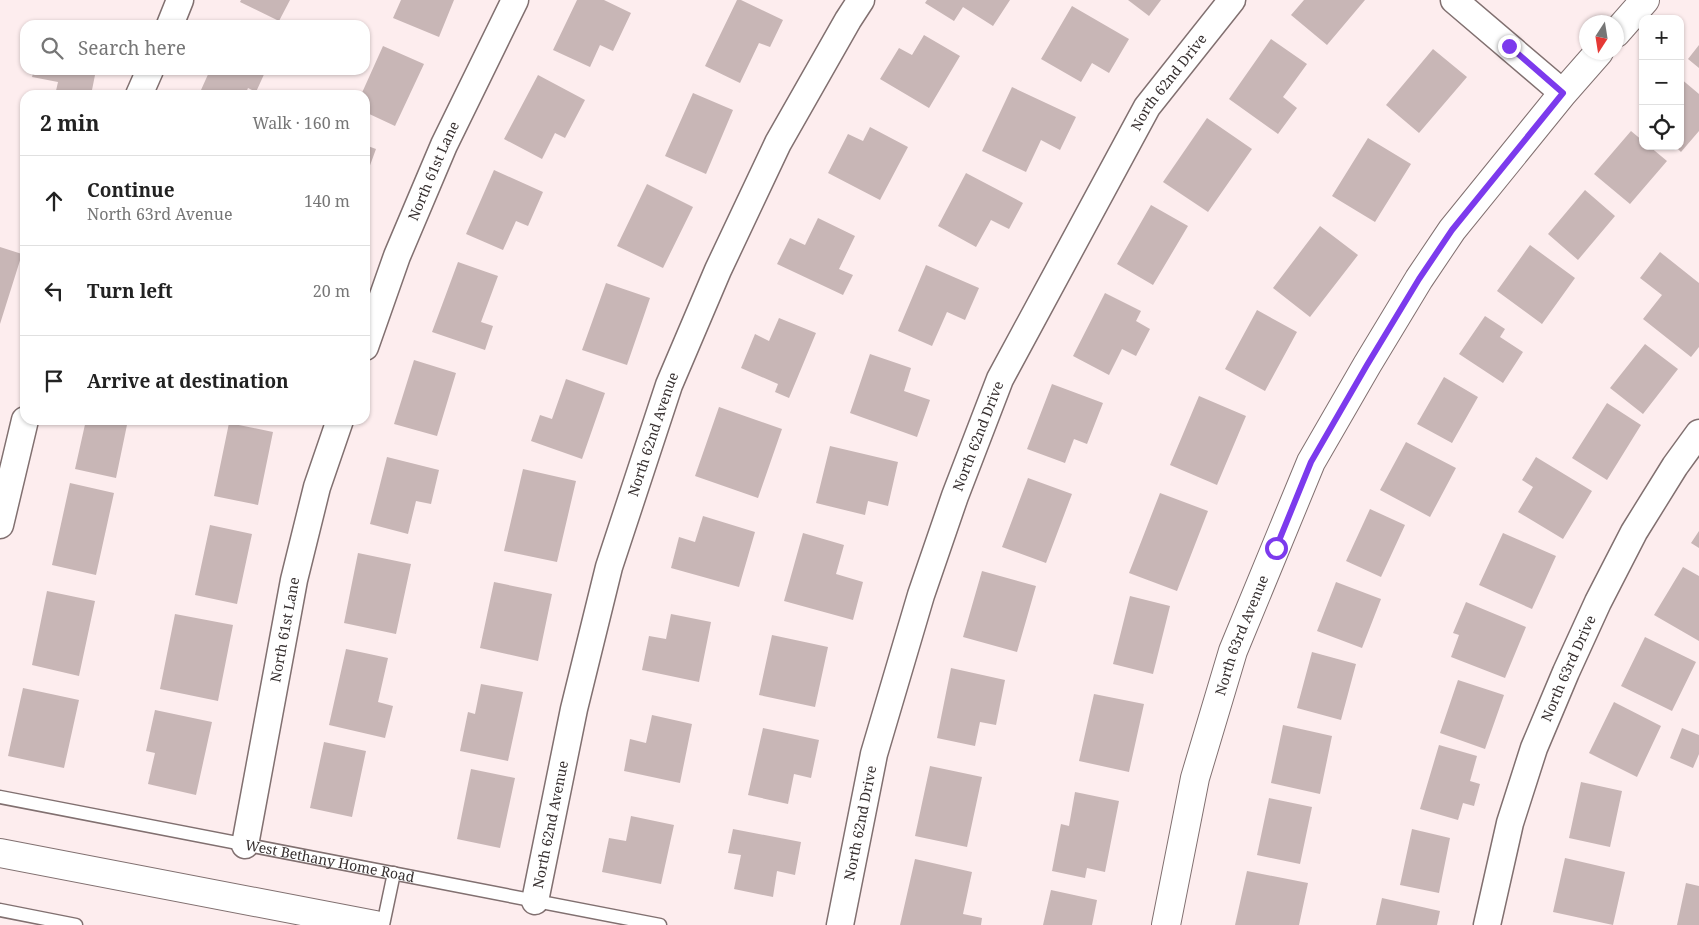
<!DOCTYPE html>
<meta charset="utf-8">
<style>
body{margin:0;font-family:"Noto Serif",serif;background:#f2f2f2;color:#222}
.controls{position:absolute;right:15px;top:15px;display:grid;overflow:hidden;border-radius:10px;box-shadow:0 1px 4px #0004}
.controls button{width:45px;height:45px;display:grid;place-items:center;padding:0;border:0;border-bottom:1px solid #e0e0e0;background:#fff;color:#222;font:25px sans-serif}
.compass{position:absolute;left:1579px;top:15px;width:45px;height:45px;border-radius:50%;background:#fff;box-shadow:0 1px 4px #0004;rotate:192deg}
.stop{position:absolute;width:15px;height:15px;margin:-11px;border:4px solid #7c3aed;border-radius:50%;background:#fff}
.stop.end{background:#7c3aed;border-color:#fff;box-shadow:0 1px 5px #0008}
.list{margin:0;padding:0;list-style:none}
h2{display:flex;justify-content:space-between;align-items:center;height:65px;margin:0;padding:0 20px;font-size:21px}
h2 small{font-size:16px;font-weight:400;color:#767676}
.list li{display:grid;grid-template-columns:32px 1fr auto;gap:15px;align-items:center;box-sizing:border-box;height:90px;padding:0 20px;border-top:1px solid #e0e0e0}
.list b{display:block;font-size:19px;white-space:nowrap}
.list p{margin:0;font-size:16px;white-space:nowrap;color:#767676}
.list em{font-size:16px;font-style:normal;color:#767676}
.icon{flex:none;width:28px;height:28px;fill:none;stroke:currentColor;stroke-width:2;stroke-linecap:round;stroke-linejoin:round}
.map{position:relative;flex:none;width:1699px;height:925px;overflow:hidden}
.search{position:absolute;background:#fff;box-shadow:0 1px 4px #0004;left:20px;top:20px;width:350px;height:55px;display:flex;align-items:center;gap:12px;box-sizing:border-box;padding:0 18px;border-radius:15px;color:#767676;font-size:19px}
.panel{position:absolute;background:#fff;box-shadow:0 1px 4px #0004;left:20px;top:90px;width:350px;height:335px;border-radius:15px}
.map>svg:first-child{display:block}
.building{fill:#c8b6b6}
.lines{fill:none;stroke-linecap:round;stroke-linejoin:round}
.lane-casing{stroke:#817070;stroke-width:15}
.street-casing{stroke:#817070;stroke-width:29}
.secondary-casing{stroke:#817070;stroke-width:30}
.lane{stroke:#fff;stroke-width:12}
.street{stroke:#fff;stroke-width:26}
.secondary{stroke:#fff;stroke-width:28}
.route{stroke:#7c3aed;stroke-width:6}
.labels{text-anchor:middle;stroke-width:4.5;stroke-linejoin:round;paint-order:stroke}
.street-label{font-size:14px;fill:#362f2f;stroke:#fff}
</style>
<div class="map">
<svg width="1699" height="925" viewBox="0 0 1699 925">
<rect width="100%" height="100%" fill="#fdedee"/>
<!-- building -->
<path class="building" d="M 241,0 L 290,0 L 279,21 L 240,2 Z
M 401,0 L 454,0 L 439,37 L 393,18 Z
M 577,0 L 604,0 L 631,13 L 613,51 L 600,45 L 590,67 L 553,50 Z
M 737,0 L 741,0 L 783,20 L 770,47 L 759,43 L 740,83 L 705,66 Z
M 927,0 L 1010,0 L 993,26 L 963,7 L 954,21 L 925,3 Z
M 1128,0 L 1161,0 L 1149,16 Z
M 1304,0 L 1365,0 L 1327,45 L 1291,15 Z
M 1072,6 L 1129,39 L 1109,73 L 1092,63 L 1081,82 L 1041,59 Z
M 924,35 L 960,56 L 929,108 L 880,79 L 899,48 L 912,55 Z
M 1271,39 L 1307,64 L 1283,97 L 1297,108 L 1278,134 L 1229,99 Z
M 1699,45 L 1699,68 L 1688,59 Z
M 383,46 L 424,64 L 395,126 L 365,112 L 365,95 L 361,95 Z
M 1433,49 L 1467,77 L 1419,133 L 1386,105 Z
M 34,70 L 96,70 L 91,95 L 55,95 L 58,82 L 32,77 Z
M 210,70 L 266,70 L 256,92 L 248,88 L 245,95 L 212,95 L 201,90 Z
M 538,75 L 585,100 L 565,138 L 555,133 L 542,159 L 504,139 Z
M 1680,78 L 1699,94 L 1699,131 L 1681,152 L 1675,146 L 1680,146 Z
M 1012,87 L 1076,117 L 1060,150 L 1041,140 L 1026,172 L 982,151 Z
M 693,93 L 733,110 L 706,174 L 665,156 Z
M 1207,118 L 1252,149 L 1208,212 L 1163,182 Z
M 870,127 L 908,147 L 880,200 L 828,173 L 848,134 L 863,141 Z
M 1631,131 L 1643,141 L 1643,146 L 1649,146 L 1667,161 L 1630,204 L 1594,174 Z
M 1368,138 L 1411,164 L 1375,222 L 1332,196 Z
M 365,145 L 376,149 L 365,179 Z
M 494,170 L 543,192 L 528,226 L 516,221 L 503,250 L 466,234 Z
M 966,173 L 1023,203 L 1009,229 L 991,220 L 976,247 L 938,226 Z
M 647,184 L 693,207 L 663,268 L 617,246 Z
M 1585,190 L 1615,216 L 1578,260 L 1548,234 Z
M 1151,205 L 1188,226 L 1153,285 L 1117,264 Z
M 818,218 L 855,236 L 839,269 L 853,275 L 843,295 L 777,264 L 790,238 L 805,245 Z
M 1320,226 L 1358,255 L 1310,317 L 1273,288 Z
M 1530,245 L 1575,278 L 1542,324 L 1497,291 Z
M 0,247 L 22,254 L 0,324 Z
M 1660,252 L 1699,283 L 1699,347 L 1691,357 L 1643,319 L 1662,295 L 1640,278 Z
M 458,262 L 498,276 L 481,322 L 493,326 L 485,350 L 432,332 Z
M 926,265 L 979,288 L 965,320 L 947,312 L 932,346 L 898,331 Z
M 606,283 L 650,298 L 627,365 L 582,350 Z
M 1105,293 L 1141,311 L 1136,321 L 1150,329 L 1136,356 L 1122,349 L 1109,375 L 1073,356 Z
M 1257,310 L 1297,332 L 1265,391 L 1225,369 Z
M 1485,316 L 1505,329 L 1500,337 L 1523,352 L 1503,383 L 1459,354 Z
M 779,318 L 816,333 L 789,398 L 775,392 L 778,384 L 741,368 L 755,334 L 769,341 Z
M 1645,344 L 1678,369 L 1643,414 L 1610,388 Z
M 870,354 L 911,368 L 904,391 L 930,400 L 917,437 L 850,413 Z
M 414,360 L 456,373 L 437,436 L 394,424 Z
M 1444,377 L 1478,397 L 1452,443 L 1417,424 Z
M 566,379 L 605,393 L 582,459 L 531,441 L 540,415 L 552,419 Z
M 1052,384 L 1103,403 L 1087,444 L 1074,439 L 1065,463 L 1027,449 Z
M 1199,396 L 1246,416 L 1217,485 L 1170,465 Z
M 1607,403 L 1641,425 L 1607,480 L 1572,458 Z
M 719,407 L 782,429 L 758,498 L 695,476 Z
M 86,420 L 128,420 L 116,478 L 75,469 Z
M 229,423 L 273,432 L 258,505 L 214,496 Z
M 1406,442 L 1456,468 L 1430,517 L 1380,490 Z
M 830,446 L 898,462 L 888,506 L 868,501 L 865,515 L 816,503 Z
M 387,457 L 439,470 L 431,504 L 416,501 L 408,534 L 370,524 Z
M 1536,457 L 1592,491 L 1563,539 L 1518,512 L 1533,487 L 1522,480 Z
M 523,469 L 576,481 L 557,562 L 504,551 Z
M 1028,478 L 1072,494 L 1046,563 L 1002,547 Z
M 70,483 L 114,493 L 96,575 L 52,565 Z
M 1160,493 L 1208,511 L 1177,591 L 1129,573 Z
M 1370,509 L 1405,525 L 1381,577 L 1346,561 Z
M 703,516 L 755,532 L 739,587 L 671,568 L 679,537 L 695,542 Z
M 210,525 L 252,534 L 237,604 L 195,595 Z
M 1699,531 L 1699,548 L 1691,543 Z
M 803,533 L 844,545 L 836,574 L 863,582 L 853,620 L 784,601 Z
M 1503,533 L 1556,556 L 1532,609 L 1479,585 Z
M 358,553 L 411,564 L 396,634 L 344,623 Z
M 1683,567 L 1699,576 L 1699,641 L 1654,615 Z
M 982,571 L 1036,586 L 1017,652 L 963,637 Z
M 494,582 L 552,594 L 538,661 L 480,648 Z
M 1336,582 L 1381,599 L 1362,648 L 1317,631 Z
M 47,591 L 95,601 L 79,676 L 32,665 Z
M 1130,596 L 1170,606 L 1153,674 L 1113,664 Z
M 1466,602 L 1526,627 L 1505,678 L 1451,657 L 1459,635 L 1453,633 Z
M 175,614 L 233,625 L 218,701 L 160,689 Z
M 671,614 L 711,622 L 699,682 L 642,670 L 649,636 L 666,639 Z
M 772,635 L 828,647 L 815,707 L 759,695 Z
M 1645,637 L 1696,662 L 1672,711 L 1621,686 Z
M 346,649 L 388,658 L 378,702 L 393,706 L 385,738 L 329,725 Z
M 1312,652 L 1356,664 L 1341,720 L 1297,708 Z
M 951,668 L 1005,680 L 996,725 L 980,722 L 975,746 L 937,738 Z
M 1458,680 L 1504,695 L 1485,749 L 1440,733 Z
M 481,684 L 523,692 L 508,761 L 460,751 L 468,712 L 475,714 Z
M 23,688 L 79,700 L 64,768 L 8,756 Z
M 1094,694 L 1144,704 L 1129,772 L 1079,761 Z
M 1614,702 L 1661,726 L 1637,777 L 1589,753 Z
M 155,710 L 212,722 L 196,795 L 148,784 L 155,753 L 146,751 Z
M 652,715 L 692,724 L 680,783 L 624,771 L 630,739 L 646,743 Z
M 1283,725 L 1332,736 L 1320,794 L 1271,783 Z
M 763,728 L 819,740 L 811,778 L 794,774 L 788,804 L 748,795 Z
M 1682,728 L 1699,735 L 1699,754 L 1693,768 L 1670,758 Z
M 324,742 L 366,751 L 352,817 L 310,808 Z
M 1439,745 L 1477,756 L 1470,781 L 1480,784 L 1474,806 L 1463,803 L 1458,820 L 1420,809 Z
M 930,766 L 982,777 L 967,847 L 915,836 Z
M 471,769 L 515,778 L 500,848 L 457,839 Z
M 1581,782 L 1622,791 L 1610,847 L 1569,838 Z
M 1075,792 L 1119,801 L 1105,872 L 1087,868 L 1085,878 L 1052,871 L 1061,824 L 1069,826 Z
M 1269,798 L 1312,807 L 1300,864 L 1257,855 Z
M 631,816 L 674,825 L 661,884 L 602,872 L 609,838 L 626,841 Z
M 733,829 L 801,842 L 795,875 L 777,871 L 773,897 L 734,889 L 741,855 L 728,853 Z
M 1412,829 L 1450,838 L 1439,893 L 1400,885 Z
M 1565,858 L 1625,872 L 1613,925 L 1553,912 Z
M 915,859 L 972,872 L 963,914 L 982,918 L 981,925 L 900,925 Z
M 1247,871 L 1308,883 L 1299,925 L 1235,925 Z
M 1686,883 L 1699,886 L 1699,925 L 1677,925 Z
M 1051,890 L 1097,900 L 1092,925 L 1043,925 Z
M 1382,898 L 1440,911 L 1437,925 L 1376,925 Z"/>
<g class="lines">
<!-- lane casing -->
<g class="lane-casing">
<g id="lane">
<path id="s1" d="M 0,797 L 660,925"/>
<path d="M 0,910 L 76,925"/>
<path d="M 383,925 L 394,873"/>
</g>
</g>
<!-- street casing -->
<g class="street-casing">
<g id="street">
<path d="M 1454,0 L 1563,93"/>
<path d="M 170,25 L 180,0"/>
<path d="M 139,95 L 150,70"/>
<path id="s2" d="M 365,347 L 397,256 L 444,145 L 515,0"/>
<path d="M 0,525 L 25,420"/>
<path id="s3" d="M 245,845 L 294,580 L 317,487 L 340,420"/>
<path id="s4" d="M 535,901 L 574,709 L 609,567 L 669,385 L 718,270 L 778,143 L 848,20 L 861,0"/>
<path id="s5" d="M 840,925 L 874,754 L 921,595 L 955,496 L 1000,379 L 1147,107 L 1232,0"/>
<path id="s6" d="M 1487,925 L 1510,823 L 1534,748 L 1566,672 L 1598,602 L 1634,532 L 1675,466 L 1699,433"/>
</g>
</g>
<!-- secondary casing -->
<g class="secondary-casing">
<g id="secondary">
<path d="M 1616,33 L 1645,0"/>
<path d="M 0,853 L 375,925"/>
<path id="s7" d="M 1166,925 L 1195,778 L 1233,651 L 1311,462 L 1367,365 L 1419,279 L 1452,230 L 1563,93 L 1599,52"/>
</g>
</g>
<!-- lane -->
<use href="#lane" class="lane"/>
<!-- street -->
<use href="#street" class="street"/>
<!-- secondary -->
<use href="#secondary" class="secondary"/>
</g>
<g class="lines">
<!-- route -->
<path class="route" d="M 1276,548 L 1311,462 L 1367,365 L 1419,279 L 1452,230 L 1563,93 L 1509,46"/>
</g>
<g class="labels">
<!-- street labels -->
<g class="street-label">
<text dy="5" stroke="none"><textPath href="#s5" startOffset="912">North 62nd Drive</textPath></text>
<text dy="5" stroke="none"><textPath href="#s2" startOffset="189">North 61st Lane</textPath></text>
<text dy="5" stroke="none"><textPath href="#s4" startOffset="482">North 62nd Avenue</textPath></text>
<text dy="5" stroke="none"><textPath href="#s5" startOffset="509">North 62nd Drive</textPath></text>
<text dy="5" stroke="none"><textPath href="#s3" startOffset="219">North 61st Lane</textPath></text>
<text dy="5" stroke="none"><textPath href="#s7" startOffset="300">North 63rd Avenue</textPath></text>
<text dy="5" stroke="none"><textPath href="#s6" startOffset="270">North 63rd Drive</textPath></text>
<text dy="5" stroke="none"><textPath href="#s5" startOffset="104">North 62nd Drive</textPath></text>
<text dy="5" stroke="none"><textPath href="#s4" startOffset="78">North 62nd Avenue</textPath></text>
<text dy="5" stroke="none"><textPath href="#s1" startOffset="336">West Bethany Home Road</textPath></text>
</g>
</g>
</svg>
<div class="controls">
<button>+</button>
<button>−</button>
<button><svg class="icon" aria-label="locate" viewBox="0 0 24 24"><circle cx="12" cy="12" r="6"/><path d="M12 2v4M12 18v4M2 12h4M18 12h4"/></svg></button>
</div>
<svg class="compass" viewBox="-18 -18 36 36"><path d="M0-13l5 13h-10z" fill="#e53935"/><path d="M0 13l5-13h-10z" fill="#767676"/></svg>
<div class="stop" style="left:1276px;top:548px"></div>
<div class="stop end" style="left:1509px;top:46px"></div>
<div class="search"><svg class="icon" aria-label="search" viewBox="0 0 24 24"><circle cx="10" cy="10" r="6"/><path d="M15 15l6 6"/></svg>Search here</div>
<section class="panel">
<h2>2 min<small>Walk · 160 m</small></h2>
<ul class="list">
<li><svg class="icon" aria-label="ahead" viewBox="0 0 24 24"><path d="M12 20V5M6 11l6-6 6 6"/></svg><div><b>Continue</b><p>North 63rd Avenue</p></div><em>140 m</em></li>
<li><svg class="icon" aria-label="left" viewBox="0 0 24 24"><path d="M17 20v-9H6M10 6l-5 5 5 5"/></svg><div><b>Turn left</b></div><em>20 m</em></li>
<li><svg class="icon" aria-label="arrive" viewBox="0 0 24 24"><path d="M6 21V4h12l-3 4 3 4H6"/></svg><div><b>Arrive at destination</b></div></li>
</ul>
</section>
</div>
